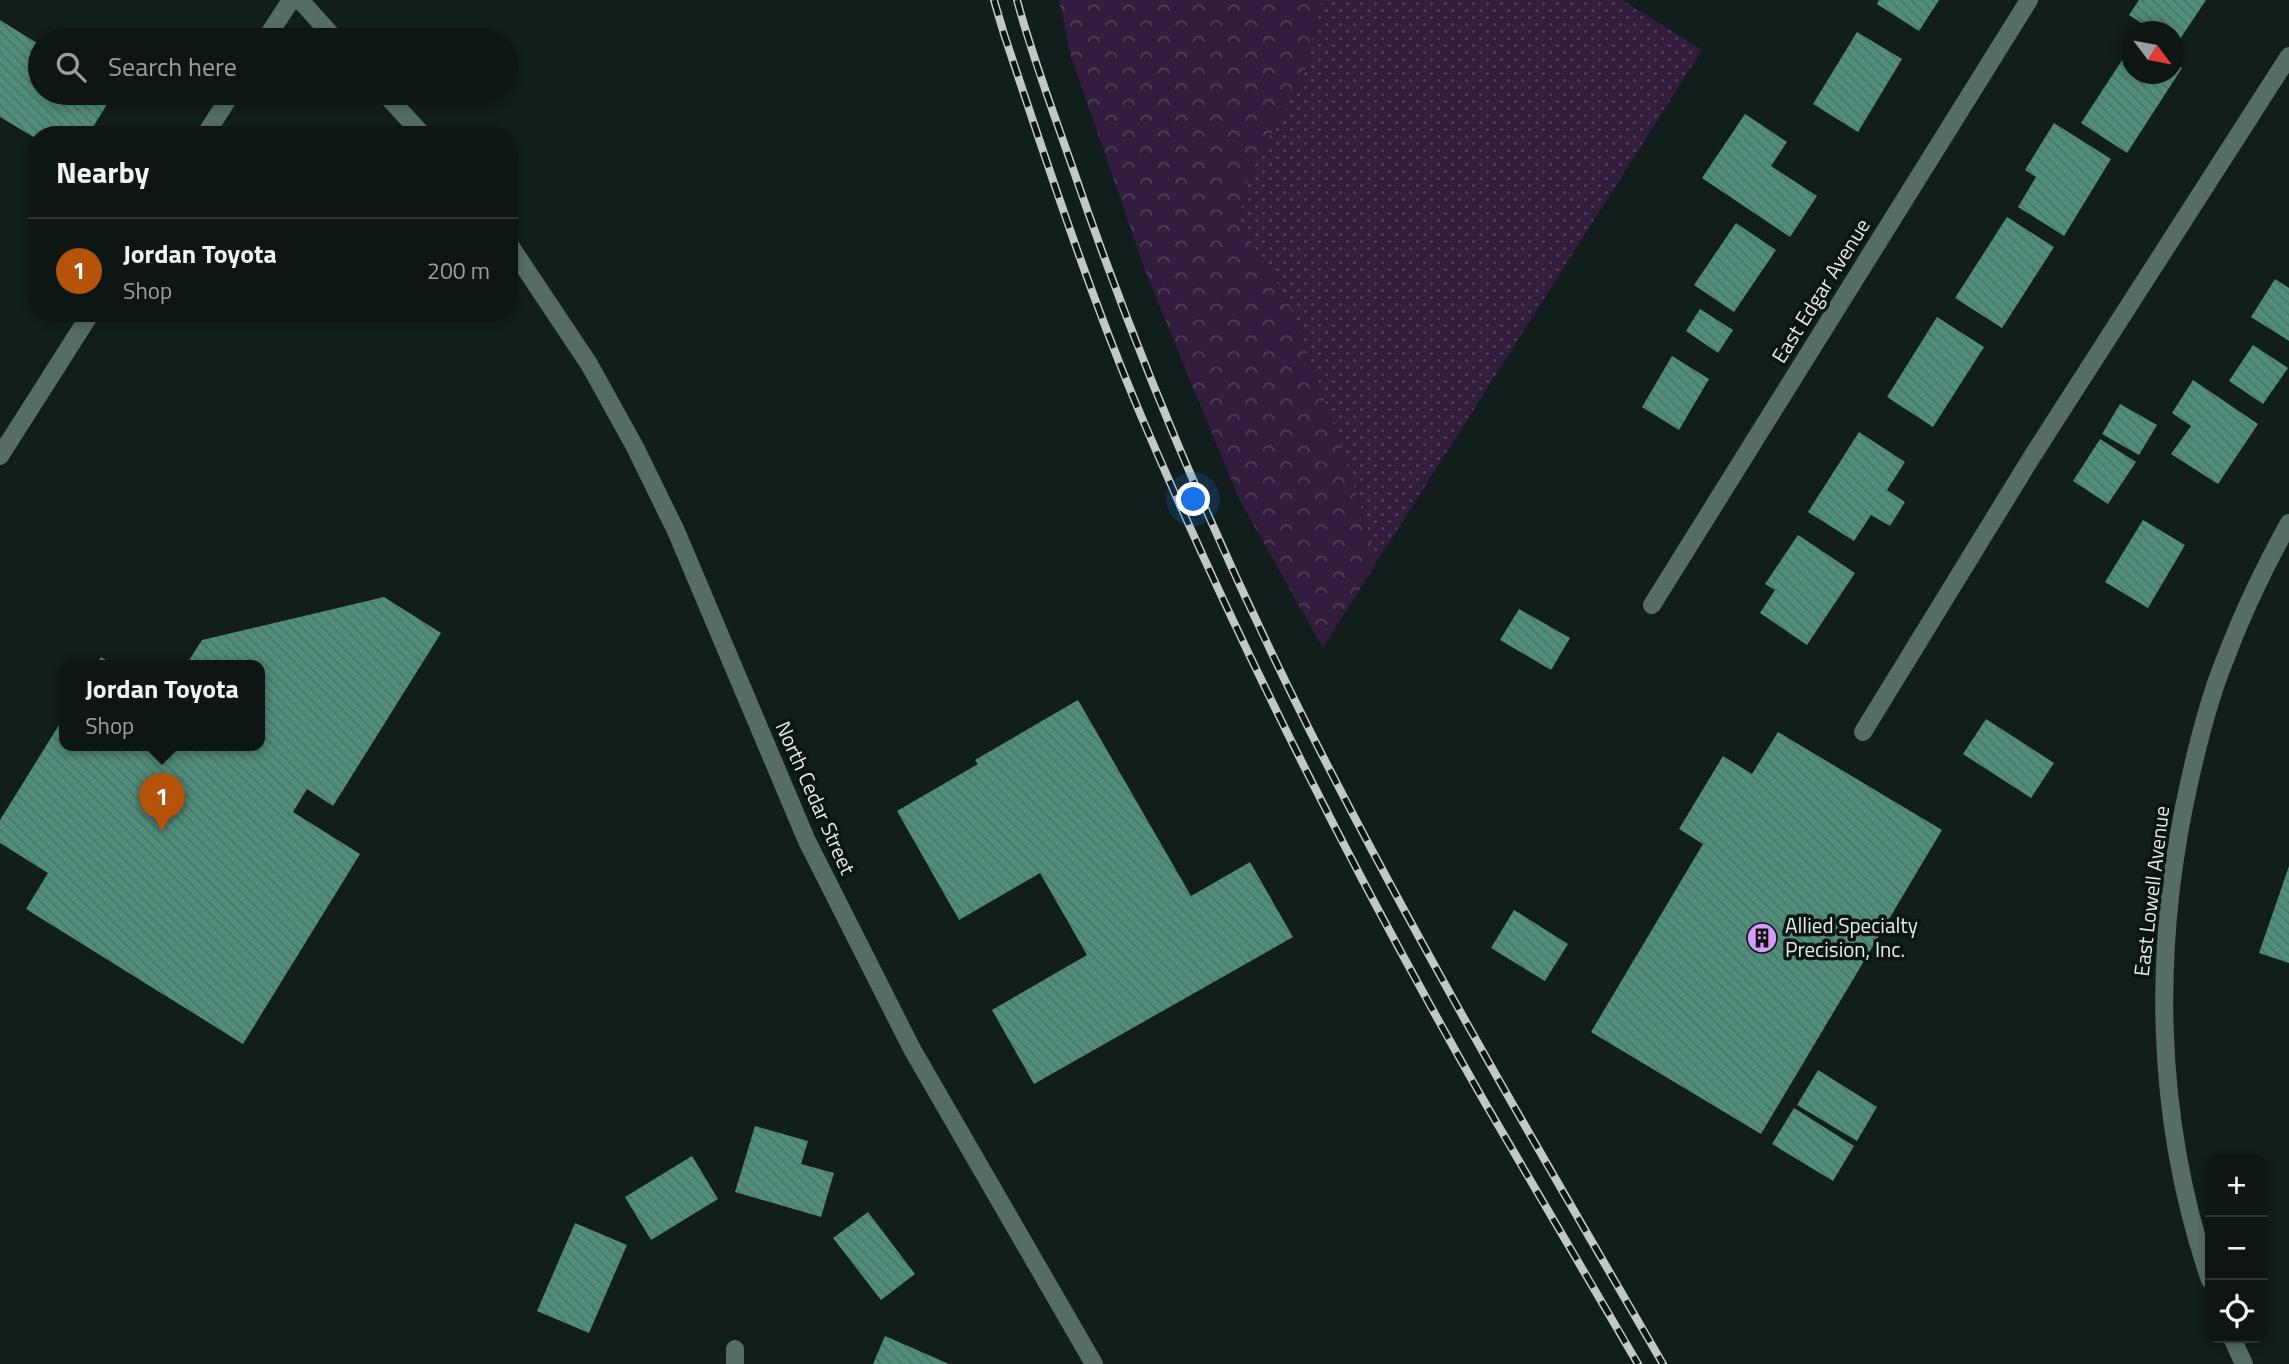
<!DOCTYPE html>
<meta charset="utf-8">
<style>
body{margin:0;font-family:"Titillium Web",sans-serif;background:#171f1d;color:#f1f3f6}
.controls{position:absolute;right:21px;bottom:21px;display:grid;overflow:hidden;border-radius:14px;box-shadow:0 4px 10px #0003}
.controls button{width:63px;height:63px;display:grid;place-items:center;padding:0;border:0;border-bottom:2px solid #2e3534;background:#0e1614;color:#f1f3f6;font:35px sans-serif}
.compass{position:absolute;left:2121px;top:21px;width:63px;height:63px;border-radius:50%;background:#0e1614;box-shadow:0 4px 10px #0003;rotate:122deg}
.you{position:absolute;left:1194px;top:500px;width:24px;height:24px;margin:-18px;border:5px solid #fff;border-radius:50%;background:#1a73e8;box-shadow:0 0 0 10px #1a73e833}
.badge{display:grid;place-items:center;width:46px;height:46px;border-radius:50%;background:#b45309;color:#fff;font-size:23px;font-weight:700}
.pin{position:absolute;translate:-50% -58px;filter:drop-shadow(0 2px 4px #0008)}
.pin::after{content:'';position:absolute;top:37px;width:24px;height:21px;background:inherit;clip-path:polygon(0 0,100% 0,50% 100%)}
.popup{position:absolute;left:59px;top:660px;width:206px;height:91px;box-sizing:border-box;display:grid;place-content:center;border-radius:14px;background:#0e1614;filter:drop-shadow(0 2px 5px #0005);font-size:23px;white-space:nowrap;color:#9b9fa0}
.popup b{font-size:26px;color:#f1f3f6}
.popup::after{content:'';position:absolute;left:50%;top:100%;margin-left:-14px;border:14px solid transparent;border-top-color:#0e1614}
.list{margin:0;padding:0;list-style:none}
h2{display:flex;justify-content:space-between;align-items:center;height:91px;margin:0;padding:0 28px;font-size:30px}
h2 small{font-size:23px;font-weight:400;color:#9b9fa0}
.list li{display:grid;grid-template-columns:46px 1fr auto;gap:21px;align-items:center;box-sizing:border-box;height:105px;padding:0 28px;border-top:2px solid #2e3534}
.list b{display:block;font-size:26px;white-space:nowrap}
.list p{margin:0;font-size:23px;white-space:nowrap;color:#9b9fa0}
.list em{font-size:23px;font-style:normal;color:#9b9fa0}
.icon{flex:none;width:38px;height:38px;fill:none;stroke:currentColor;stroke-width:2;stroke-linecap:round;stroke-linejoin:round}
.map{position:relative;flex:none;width:2289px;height:1364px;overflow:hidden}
.search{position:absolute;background:#0e1614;box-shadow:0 4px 10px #0003;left:28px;top:28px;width:490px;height:77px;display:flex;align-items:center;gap:18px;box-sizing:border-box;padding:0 24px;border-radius:38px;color:#9b9fa0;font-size:26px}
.panel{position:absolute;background:#0e1614;box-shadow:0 4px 10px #0003;left:28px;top:126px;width:490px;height:196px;border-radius:28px}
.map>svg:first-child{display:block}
.grass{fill:url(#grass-dots)}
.forest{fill:url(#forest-crowns)}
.building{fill:url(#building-back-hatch)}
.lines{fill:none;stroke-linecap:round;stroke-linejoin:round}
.minor{stroke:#556d65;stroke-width:18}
.rail-casing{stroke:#c0c9c6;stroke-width:8}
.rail{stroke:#0a1512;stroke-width:5;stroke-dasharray:16;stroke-linecap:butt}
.labels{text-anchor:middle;stroke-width:7;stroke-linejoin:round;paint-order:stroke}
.street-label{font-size:21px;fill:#e4ece9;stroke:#0a1512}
.poi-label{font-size:21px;fill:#e4ece9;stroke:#0a1512;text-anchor:start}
</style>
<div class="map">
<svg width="2289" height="1364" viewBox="0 0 2289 1364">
<defs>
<pattern id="grass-dots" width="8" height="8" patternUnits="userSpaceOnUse" patternTransform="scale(1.75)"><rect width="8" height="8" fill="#321d3e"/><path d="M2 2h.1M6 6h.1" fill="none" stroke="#503e5a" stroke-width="1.8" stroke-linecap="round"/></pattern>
<pattern id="forest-crowns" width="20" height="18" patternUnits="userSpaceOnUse" patternTransform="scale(1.75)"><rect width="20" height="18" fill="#321d3e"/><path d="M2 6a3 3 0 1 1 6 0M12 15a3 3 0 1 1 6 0" fill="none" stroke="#503e5a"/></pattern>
<pattern id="building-back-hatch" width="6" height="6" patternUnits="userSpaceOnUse" patternTransform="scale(1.75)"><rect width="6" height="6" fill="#518d7c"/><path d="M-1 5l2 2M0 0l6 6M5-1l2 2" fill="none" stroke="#4c7469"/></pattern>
</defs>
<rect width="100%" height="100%" fill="#121e1b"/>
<!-- grass -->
<path class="grass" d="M 1321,0 L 1622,0 L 1702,50 L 1378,560 L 1339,440 L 1288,301 L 1239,222 L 1248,177 L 1305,72 Z"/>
<!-- forest -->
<path class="forest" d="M 1059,0 L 1321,0 L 1305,72 L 1248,177 L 1239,222 L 1288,301 L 1339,440 L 1378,560 L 1323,648 L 1239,499 L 1146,273 L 1070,53 Z"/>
<!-- building -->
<path class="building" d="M 1879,0 L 1939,0 L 1919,31 L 1877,4 Z
M 2139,0 L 2206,0 L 2176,45 L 2174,44 L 2174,32 L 2155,32 L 2129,15 Z
M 0,20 L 40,45 L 40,93 L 114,93 L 88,135 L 37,135 L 37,139 L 0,117 Z
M 1857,32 L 1902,59 L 1858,132 L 1813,104 Z
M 2132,45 L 2132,74 L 2174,74 L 2174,63 L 2182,68 L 2127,153 L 2081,123 Z
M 1745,114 L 1787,142 L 1771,166 L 1817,196 L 1790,237 L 1702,178 Z
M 2054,123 L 2111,159 L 2064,236 L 2018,207 L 2036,177 L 2025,170 Z
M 2007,217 L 2054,247 L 2002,328 L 1955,298 Z
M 1736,223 L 1776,250 L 1734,312 L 1694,285 Z
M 2275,279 L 2289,288 L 2289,341 L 2251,317 Z
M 1700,309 L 1733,330 L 1718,353 L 1686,331 Z
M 1937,317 L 1984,347 L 1933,427 L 1887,397 Z
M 2253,345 L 2288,368 L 2263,404 L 2229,381 Z
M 1672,356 L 1709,379 L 1679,430 L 1642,407 Z
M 2193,380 L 2258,424 L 2218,484 L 2171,454 L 2191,426 L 2172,413 Z
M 2120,404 L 2157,425 L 2139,455 L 2102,434 Z
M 1859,432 L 1905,462 L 1887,490 L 1905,502 L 1890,526 L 1871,515 L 1854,541 L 1808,512 Z
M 2100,439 L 2136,462 L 2108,504 L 2073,481 Z
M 2143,520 L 2185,545 L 2148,608 L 2105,582 Z
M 1798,535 L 1855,573 L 1807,645 L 1760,613 L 1775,590 L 1765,584 Z
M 384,597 L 441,633 L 333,806 L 307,789 L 293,812 L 360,854 L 243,1044 L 26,909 L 48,873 L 0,843 L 0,820 L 64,717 L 64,745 L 260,745 L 260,665 L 186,665 L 202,640 Z
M 1519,609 L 1570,638 L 1551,670 L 1500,640 Z
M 101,657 L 114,665 L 96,665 Z
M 1078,700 L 1191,896 L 1250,862 L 1293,937 L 1034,1084 L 992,1010 L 1087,955 L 1040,873 L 959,920 L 897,811 L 978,764 L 975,760 Z
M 1986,719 L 2054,763 L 2031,798 L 1963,754 Z
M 1778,732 L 1942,830 L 1761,1134 L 1591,1032 L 1703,844 L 1679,829 L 1723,756 L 1752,774 Z
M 2289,866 L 2289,963 L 2259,953 Z
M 1514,910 L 1568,944 L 1545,981 L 1491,948 Z
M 1818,1070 L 1877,1107 L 1857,1141 L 1797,1105 Z
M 1794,1108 L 1854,1146 L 1833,1181 L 1772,1144 Z
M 755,1126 L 808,1141 L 801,1164 L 834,1173 L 821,1217 L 735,1192 Z
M 692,1156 L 718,1199 L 651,1240 L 625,1197 Z
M 868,1212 L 915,1274 L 881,1300 L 833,1238 Z
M 575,1223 L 627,1245 L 589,1333 L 537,1311 Z
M 885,1336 L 949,1364 L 873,1364 Z"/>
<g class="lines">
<!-- minor -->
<path class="minor" d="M 300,0 L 336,40
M 265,40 L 291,0
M 384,93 L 423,135
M 205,135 L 232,93
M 509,244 L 589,364 L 635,447 L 676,531 L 807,841 L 912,1049 L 1094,1364
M 0,456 L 91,313
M 1652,605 L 2029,0
M 1863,732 L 2033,455 L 2289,56
M 2210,1280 C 2154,1117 2152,945 2190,779 C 2199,739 2209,699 2224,662 C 2242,614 2264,568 2289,523
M 2232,1338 L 2244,1364
M 735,1364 L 735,1349"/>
<!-- rail casing -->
<g class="rail-casing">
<path id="rail" d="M 994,0 L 1004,34 C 1047,163 1089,293 1142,418 C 1242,652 1358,881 1484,1101 C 1535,1189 1587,1276 1638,1364
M 1017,0 C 1032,56 1053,111 1072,166 C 1138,360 1219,550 1311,733 C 1420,948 1542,1156 1663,1364"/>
</g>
<!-- rail -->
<use href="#rail" class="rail"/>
</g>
<!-- icons -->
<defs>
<g id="building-disc" transform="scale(1.575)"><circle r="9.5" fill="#d69bfa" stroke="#0a1512"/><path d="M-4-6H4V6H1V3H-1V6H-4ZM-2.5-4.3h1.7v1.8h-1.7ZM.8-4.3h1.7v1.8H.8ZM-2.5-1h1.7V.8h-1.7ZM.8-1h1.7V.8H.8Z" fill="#111"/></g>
</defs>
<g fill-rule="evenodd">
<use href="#building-disc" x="1762" y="938"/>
</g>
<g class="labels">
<!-- street labels -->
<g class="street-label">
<text transform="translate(1821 291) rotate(-58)" y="7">East Edgar Avenue</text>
<text transform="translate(815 798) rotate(66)" y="7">North Cedar Street</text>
<text transform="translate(2152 891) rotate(-83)" y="7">East Lowell Avenue</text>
</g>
<!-- poi labels -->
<g class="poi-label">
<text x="1785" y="933">Allied Specialty<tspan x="1785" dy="24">Precision, Inc.</tspan></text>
</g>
</g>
</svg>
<div class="controls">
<button>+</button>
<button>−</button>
<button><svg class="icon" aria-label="locate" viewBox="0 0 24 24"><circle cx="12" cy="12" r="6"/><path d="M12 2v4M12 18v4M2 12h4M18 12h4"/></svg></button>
</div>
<svg class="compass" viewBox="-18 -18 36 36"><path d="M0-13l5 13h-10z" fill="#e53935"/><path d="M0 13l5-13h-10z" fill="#9b9fa0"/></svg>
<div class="you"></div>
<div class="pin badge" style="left:162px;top:831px">1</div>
<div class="popup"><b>Jordan Toyota</b>Shop</div>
<div class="search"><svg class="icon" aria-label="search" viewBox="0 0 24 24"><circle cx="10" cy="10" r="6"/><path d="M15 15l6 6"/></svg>Search here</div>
<section class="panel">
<h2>Nearby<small></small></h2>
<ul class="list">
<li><span class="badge">1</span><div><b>Jordan Toyota</b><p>Shop</p></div><em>200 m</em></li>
</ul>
</section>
</div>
